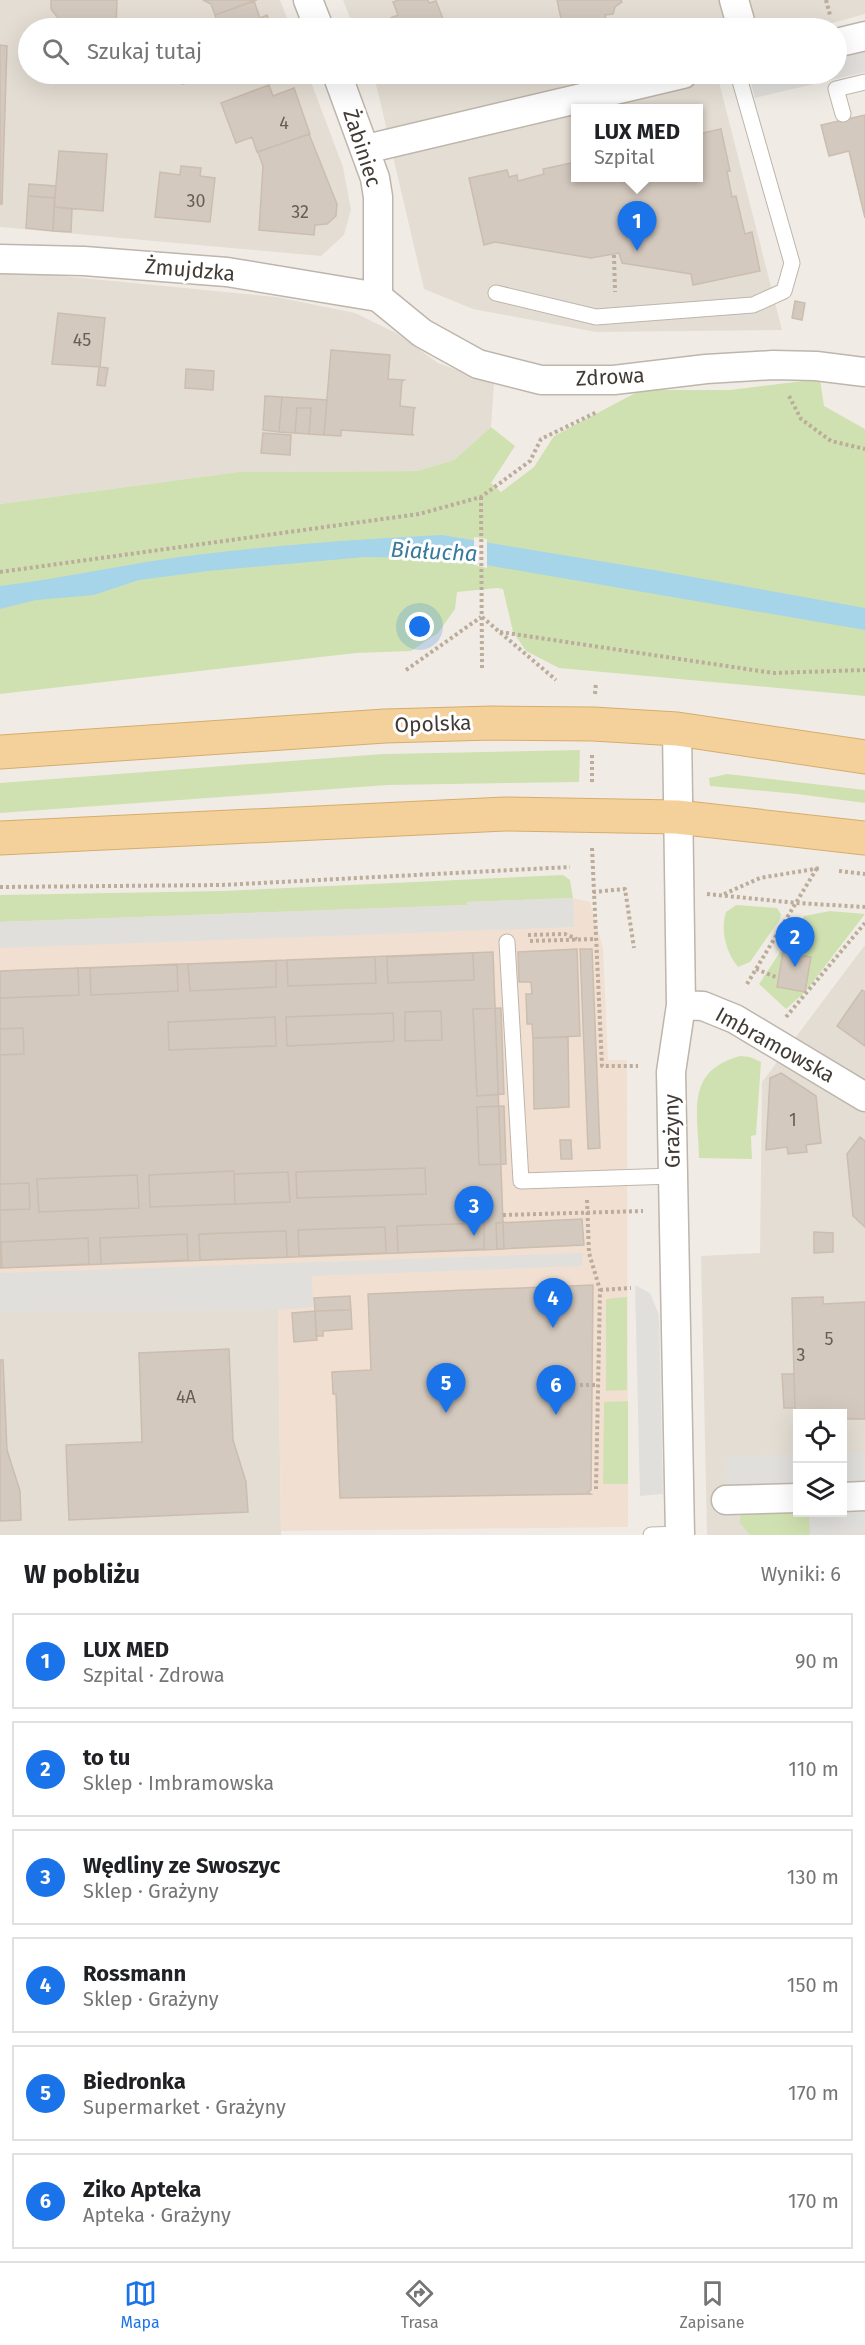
<!DOCTYPE html>
<html lang="pl">
<meta charset="utf-8">
<style>
body{margin:0;font-family:"Fira Sans",sans-serif;background:#f2f2f2;color:#202124}
.controls{position:absolute;right:18px;bottom:18px;display:grid;overflow:hidden;border-radius:0px;box-shadow:0 6px 24px #0002}
.controls button{width:54px;height:54px;display:grid;place-items:center;padding:0;border:0;border-bottom:2px solid #e0e0e0;background:#fff;color:#202124;font:30px sans-serif}
.you{position:absolute;left:420px;top:627px;width:21px;height:21px;margin:-15px;border:4px solid #fff;border-radius:50%;background:#1a73e8;box-shadow:0 0 0 9px #1a73e833}
.badge{display:grid;place-items:center;width:39px;height:39px;border-radius:50%;background:#1a73e8;color:#fff;font-size:20px;font-weight:700}
.pin{position:absolute;translate:-50% -50px;filter:drop-shadow(0 2px 3px #0008)}
.pin::after{content:'';position:absolute;top:32px;width:21px;height:18px;background:inherit;clip-path:polygon(0 0,100% 0,50% 100%)}
.popup{position:absolute;left:571px;top:104px;width:132px;height:78px;box-sizing:border-box;display:grid;place-content:center;border-radius:0px;background:#fff;filter:drop-shadow(0 2px 4px #0005);font-size:20px;white-space:nowrap;color:#757577}
.popup b{font-size:22px;color:#202124}
.popup::after{content:'';position:absolute;left:50%;top:100%;margin-left:-12px;border:12px solid transparent;border-top-color:#fff}
.list{margin:0;padding:0;list-style:none}
h2{display:flex;justify-content:space-between;align-items:center;height:78px;margin:0;padding:0 24px;font-size:26px}
h2 small{font-size:20px;font-weight:400;color:#757577}
.list li{display:grid;grid-template-columns:39px 1fr auto;gap:18px;align-items:center;box-sizing:border-box;height:96px;margin:0 12px 12px;padding:0 12px;border:2px solid #e0e0e0;border-radius:0px}
.list b{display:block;font-size:22px;white-space:nowrap}
.list p{margin:0;font-size:20px;white-space:nowrap;color:#757577}
.list em{font-size:20px;font-style:normal;color:#757577}
.icon{flex:none;width:33px;height:33px;fill:none;stroke:currentColor;stroke-width:2;stroke-linecap:round;stroke-linejoin:round}
.map{position:relative;flex:none;width:865px;height:1535px;overflow:hidden}
.search{position:absolute;background:#fff;box-shadow:0 6px 24px #0002;left:18px;right:18px;top:18px;height:66px;display:flex;align-items:center;gap:15px;box-sizing:border-box;padding:0 21px;border-radius:33px;color:#757577;font-size:22px}
.sheet{height:726px;background:#fff}
nav{display:flex;justify-content:space-around;align-items:center;box-sizing:border-box;height:84px;border-top:2px solid #e0e0e0;background:#fff;font-size:16px;color:#757577}
nav a{display:grid;justify-items:center;gap:3px}
nav .on{color:#1a73e8}
.map>svg:first-child{display:block}
.residential{fill:#e4ddd3;fill-rule:evenodd}
.commercial{fill:#f1e0d1}
.green{fill:#d0e1b1;fill-rule:evenodd}
.parking{fill:#e1dfdc}
.water{fill:#a6d4e8}
.pier{fill:#f0ece5}
.building{fill:#d4c9be;stroke:#cbbdaf;stroke-width:1.5}
.lines{fill:none;stroke-linecap:round;stroke-linejoin:round}
.service-casing{stroke:#beb5ab;stroke-width:17}
.minor-casing{stroke:#beb5ab;stroke-width:31}
.primary-casing{stroke:#d6ac6c;stroke-width:35}
.path{stroke:#bbac9b;stroke-width:4;stroke-dasharray:3 3;stroke-linecap:butt}
.service{stroke:#fff;stroke-width:15}
.minor{stroke:#fff;stroke-width:28}
.primary{stroke:#f4d19a;stroke-width:33}
.labels{text-anchor:middle;stroke-width:6;stroke-linejoin:round;paint-order:stroke}
.number-label{font-size:18px;fill:#665e57}
.street-label{font-size:21px;fill:#423b35;stroke:#fff}
.water-label{font-size:22px;font-style:italic;fill:#387a9b;stroke:#fff}
</style>
<div class="map">
<svg width="865" height="1535" viewBox="0 0 865 1535">
<rect width="100%" height="100%" fill="#f0ece5"/>
<!-- residential -->
<path class="residential" d="M 0,0 L 280,0 L 291,28 L 28,28 L 28,74 L 308,74 L 343,167 L 351,210 L 344,235 L 321,256 L 0,227 Z
M 343,0 L 865,0 L 865,14 L 814,28 L 354,28 Z
M 371,74 L 717,74 L 782,330 L 596,332 L 473,309 L 424,289 L 377,88 ZM 576,109 L 698,109 L 698,178 L 576,178 Z
M 0,272 L 21,272 L 276,297 L 355,313 L 396,333 L 438,363 L 494,384 L 491,427 L 454,460 L 417,471 L 238,472 L 0,504 Z
M 865,945 L 865,1535 L 707,1535 L 701,1256 L 760,1253 L 762,1082 ZM 798,1414 L 842,1414 L 842,1512 L 798,1512 Z
M 90,1310 L 278,1310 L 281,1535 L 0,1535 L 0,1312 Z"/>
<!-- commercial -->
<path class="commercial" d="M 573,898 L 590,902 L 603,948 L 608,1060 L 627,1060 L 628,1527 L 281,1531 L 278,1310 L 0,1312 L 0,922 Z"/>
<!-- green -->
<path class="green" d="M 820,379 L 824,406 L 865,429 L 865,696 L 559,668 L 526,651 L 513,632 L 503,589 L 497,588 L 457,592 L 455,609 L 438,633 L 411,651 L 356,653 L 0,694 L 0,504 L 238,472 L 417,471 L 454,460 L 491,427 L 515,446 L 491,483 L 501,492 L 534,467 L 554,436 L 641,390 L 730,390 Z
M 580,750 L 579,782 L 388,785 L 0,813 L 0,783 L 383,754 Z
M 727,774 L 865,790 L 865,803 L 797,794 L 710,786 L 709,778 Z
M 563,875 L 570,880 L 573,898 L 468,902 L 467,905 L 0,922 L 0,895 L 222,891 Z
M 736,905 L 777,908 L 781,914 L 780,919 L 750,962 L 738,967 C 726,952 720,931 726,912 Z
M 830,911 L 865,914 L 805,992 L 786,1009 L 759,984 L 804,916 ZM 783,952 L 811,957 L 804,992 L 777,987 Z
M 740,1056 L 750,1057 L 761,1062 L 756,1135 L 751,1136 L 752,1159 L 699,1158 C 698,1111 685,1071 740,1056 Z
M 627,1297 L 627,1390 L 606,1391 L 606,1299 Z
M 628,1401 L 628,1484 L 603,1484 L 604,1402 Z
M 797,1505 L 798,1512 L 809,1513 L 810,1535 L 750,1535 L 740,1523 L 741,1507 Z"/>
<!-- parking -->
<path class="parking" d="M 865,22 L 865,72 L 755,98 L 751,82 L 754,74 L 836,74 L 836,28 L 834,28 Z
M 573,898 L 574,927 L 0,948 L 0,922 L 467,905 L 467,902 Z
M 583,1253 L 582,1266 L 312,1276 L 313,1307 L 278,1310 L 0,1312 L 0,1273 Z
M 635,1285 L 650,1293 L 659,1315 L 663,1494 L 640,1496 Z
M 865,1452 L 865,1532 L 810,1535 L 809,1513 L 842,1512 L 843,1453 Z
M 797,1454 L 797,1505 L 728,1508 L 726,1457 Z"/>
<!-- water -->
<path class="water" d="M 442,535 L 654,570 L 865,608 L 865,630 L 445,558 L 365,557 L 208,571 L 139,580 L 94,595 L 36,600 L 0,609 L 0,586 C 65,578 130,563 195,555 C 277,545 359,539 442,535 Z"/>
<!-- pier -->
<path class="pier" d="M 474,537 L 487,539 L 487,568 L 474,565 Z"/>
<!-- building -->
<path class="building" d="M 51,0 L 117,0 L 116,28 L 58,28 L 58,18 L 51,9 Z
M 203,0 L 257,0 L 215,15 L 211,4 Z
M 399,0 L 428,0 L 429,3 L 436,1 L 445,24 L 435,28 L 395,28 L 391,18 L 398,15 L 393,2 Z
M 557,0 L 621,0 L 622,2 L 615,7 L 613,14 L 605,15 L 608,28 L 563,28 Z
M 254,1 L 260,18 L 267,15 L 272,28 L 219,28 L 215,15 Z
M 0,45 L 7,46 L 2,204 L 0,204 Z
M 179,74 L 211,74 L 183,84 Z
M 410,74 L 437,74 L 413,83 Z
M 269,85 L 273,96 L 294,88 L 310,134 L 257,152 L 252,137 L 236,143 L 221,103 Z
M 865,115 L 865,218 L 849,151 L 829,156 L 821,125 Z
M 721,129 L 730,171 L 727,171 L 732,197 L 736,196 L 745,234 L 752,232 L 760,271 L 693,285 L 691,274 L 622,263 L 619,253 L 591,258 L 495,242 L 484,245 L 469,178 L 507,170 L 509,177 L 517,175 L 518,181 L 544,174 L 543,169 L 576,162 L 576,178 L 698,178 L 698,134 Z
M 309,134 L 337,204 L 336,216 L 327,224 L 315,225 L 314,235 L 259,230 L 263,166 L 258,152 Z
M 59,151 L 107,154 L 103,211 L 54,207 Z
M 181,166 L 201,168 L 200,176 L 215,178 L 210,222 L 155,217 L 160,172 L 180,175 Z
M 29,184 L 56,186 L 55,198 L 28,196 Z
M 28,196 L 55,198 L 53,231 L 26,228 Z
M 54,207 L 72,209 L 71,232 L 53,231 Z
M 795,301 L 805,303 L 802,320 L 792,318 Z
M 58,313 L 105,318 L 100,367 L 52,364 Z
M 331,350 L 390,355 L 388,379 L 404,380 L 402,381 L 400,406 L 416,408 L 414,408 L 412,434 L 414,435 L 341,430 L 341,436 L 324,435 Z
M 99,367 L 108,368 L 105,386 L 97,385 Z
M 186,369 L 214,371 L 213,390 L 185,388 Z
M 265,396 L 282,397 L 279,432 L 263,430 Z
M 282,397 L 327,400 L 324,435 L 309,434 L 311,408 L 297,408 L 295,433 L 279,432 Z
M 297,408 L 311,408 L 309,434 L 295,433 Z
M 263,433 L 291,435 L 290,455 L 261,453 Z
M 577,949 L 580,1036 L 533,1038 L 532,1024 L 527,1024 L 526,994 L 532,994 L 531,982 L 519,982 L 518,952 Z
M 580,949 L 592,949 L 600,1148 L 588,1149 Z
M 493,952 L 504,1249 L 0,1268 L 0,971 Z
M 783,952 L 811,957 L 805,992 L 777,987 Z
M 473,953 L 474,980 L 388,983 L 387,957 Z
M 375,957 L 376,983 L 288,986 L 287,960 Z
M 276,961 L 276,987 L 190,991 L 188,964 Z
M 177,964 L 178,991 L 91,995 L 90,968 Z
M 78,968 L 79,995 L 0,998 L 0,971 Z
M 862,990 L 865,992 L 865,1046 L 837,1026 Z
M 501,1008 L 504,1094 L 477,1096 L 473,1009 Z
M 441,1011 L 442,1040 L 405,1041 L 405,1012 Z
M 393,1013 L 394,1041 L 287,1046 L 286,1017 Z
M 275,1017 L 276,1046 L 169,1050 L 168,1022 Z
M 23,1028 L 24,1054 L 0,1055 L 0,1029 Z
M 568,1037 L 569,1107 L 534,1109 L 533,1038 Z
M 781,1073 L 816,1096 L 821,1143 L 806,1145 L 807,1152 L 788,1154 L 787,1147 L 766,1150 L 770,1078 Z
M 504,1106 L 506,1164 L 479,1165 L 477,1107 Z
M 860,1137 L 865,1141 L 865,1227 L 853,1216 L 847,1154 Z
M 560,1140 L 571,1140 L 572,1159 L 561,1159 Z
M 425,1168 L 426,1194 L 297,1198 L 296,1172 Z
M 234,1171 L 235,1204 L 150,1207 L 149,1175 Z
M 288,1172 L 290,1202 L 235,1204 L 234,1174 Z
M 137,1175 L 139,1208 L 39,1212 L 37,1179 Z
M 29,1183 L 30,1209 L 0,1210 L 0,1184 Z
M 582,1219 L 584,1245 L 497,1249 L 496,1223 Z
M 484,1223 L 484,1249 L 398,1253 L 397,1226 Z
M 385,1227 L 386,1253 L 299,1256 L 298,1230 Z
M 286,1231 L 287,1257 L 200,1260 L 199,1234 Z
M 814,1232 L 833,1233 L 833,1252 L 814,1253 Z
M 187,1234 L 188,1260 L 101,1264 L 100,1238 Z
M 88,1238 L 89,1264 L 2,1268 L 1,1242 Z
M 593,1285 L 591,1490 L 588,1492 L 591,1494 L 340,1498 L 336,1394 L 333,1394 L 332,1372 L 371,1370 L 368,1294 Z
M 350,1296 L 351,1310 L 315,1311 L 314,1298 Z
M 823,1297 L 823,1304 L 865,1302 L 865,1419 L 842,1419 L 842,1414 L 798,1414 L 796,1449 L 792,1298 Z
M 351,1310 L 352,1329 L 323,1331 L 323,1336 L 316,1336 L 315,1311 Z
M 315,1311 L 317,1340 L 294,1342 L 292,1313 Z
M 229,1349 L 233,1440 L 246,1482 L 248,1512 L 69,1520 L 66,1445 L 142,1442 L 139,1353 Z
M 0,1360 L 3,1360 L 7,1450 L 20,1491 L 21,1520 L 0,1521 Z
M 782,1374 L 794,1374 L 795,1408 L 784,1408 Z"/>
<g class="lines">
<!-- service casing -->
<g class="service-casing">
<path id="service" d="M 843,114 L 836,89 L 865,82
M 496,293 L 596,317 L 753,305 L 784,291 L 792,263 L 738,74
M 507,942 L 521,1181 L 673,1176
M 651,1535 L 680,1534"/>
</g>
<!-- minor casing -->
<g class="minor-casing">
<path id="minor" d="M 308,0 L 319,28
M 734,0 L 740,21 L 739,28
M 836,43 L 865,36
M 337,74 L 375,178 L 378,197 L 378,297
M 366,149 L 683,74
M 0,259 L 84,261 L 227,272 L 378,297 L 422,333 L 478,364 L 541,380 L 614,380 L 706,369 L 773,365 L 816,366 L 865,372
M 677,729 L 681,1005 L 671,1072 L 680,1535
M 681,1005 L 703,1006 L 735,1019 L 865,1097
M 842,1497 L 865,1496
M 726,1500 L 798,1498"/>
</g>
<!-- primary casing -->
<g class="primary-casing">
<path id="primary" d="M 0,752 L 385,726 L 492,723 L 593,724 L 677,729 L 865,757
M 0,838 L 505,814 L 677,817 L 865,838"/>
</g>
<!-- path -->
<path class="path" d="M 826,0 L 830,15
M 614,255 L 615,292
M 789,396 L 801,419 L 831,441 L 865,449
M 481,497 L 482,670
M 0,572 L 419,514 L 481,497 L 530,461 L 541,439 L 597,412
M 482,617 L 556,680
M 500,632 L 773,673 L 865,670
M 406,670 L 481,617
M 595,694 L 596,682
M 592,755 L 592,784
M 592,848 L 602,1066 L 638,1066
M 839,871 L 865,874
M 0,887 L 222,885 L 570,867
M 593,892 L 625,889 L 634,948
M 707,894 L 797,903 L 865,907
M 724,894 L 760,878 L 820,868
M 528,935 L 565,934 L 577,939
M 530,941 L 595,939
M 756,969 L 778,978
M 747,984 L 817,868
M 786,1017 L 865,923
M 587,1200 L 589,1253 L 600,1290 L 596,1489
M 503,1215 L 643,1211
M 600,1290 L 631,1288
M 580,1385 L 598,1385"/>
<!-- service -->
<use href="#service" class="service"/>
<!-- minor -->
<use href="#minor" class="minor"/>
<!-- primary -->
<use href="#primary" class="primary"/>
</g>
<g class="labels">
<!-- number labels -->
<g class="number-label">
<text x="284" y="129">4</text>
<text x="196" y="207">30</text>
<text x="300" y="218">32</text>
<text x="82" y="346">45</text>
<text x="793" y="1126">1</text>
<text x="829" y="1345">5</text>
<text x="801" y="1361">3</text>
<text x="186" y="1403">4A</text>
</g>
<!-- street labels -->
<g class="street-label">
<text transform="translate(362 148) rotate(72)" y="7">Żabiniec</text>
<text transform="translate(190 270) rotate(5)" y="7">Żmujdzka</text>
<text transform="translate(610 377) rotate(-3)" y="7">Zdrowa</text>
<text transform="translate(433 724) rotate(-2)" y="7">Opolska</text>
<text transform="translate(775 1045) rotate(29)" y="7">Imbramowska</text>
<text transform="translate(672 1131) rotate(-91)" y="7">Grażyny</text>
</g>
<!-- water labels -->
<g class="water-label">
<text transform="translate(434 551) rotate(3)" y="8">Białucha</text>
</g>
</g>
</svg>
<div class="controls">
<button><svg class="icon" aria-label="locate" viewBox="0 0 24 24"><circle cx="12" cy="12" r="6"/><path d="M12 2v4M12 18v4M2 12h4M18 12h4"/></svg></button>
<button><svg class="icon" aria-label="layers" viewBox="0 0 24 24"><path d="M12 4l9 5-9 5-9-5zM3 14l9 5 9-5"/></svg></button>
</div>
<div class="you"></div>
<div class="pin badge" style="left:637px;top:251px">1</div>
<div class="popup"><b>LUX MED</b>Szpital</div>
<div class="pin badge" style="left:795px;top:967px">2</div>
<div class="pin badge" style="left:474px;top:1236px">3</div>
<div class="pin badge" style="left:553px;top:1328px">4</div>
<div class="pin badge" style="left:446px;top:1413px">5</div>
<div class="pin badge" style="left:556px;top:1415px">6</div>
<div class="search"><svg class="icon" aria-label="search" viewBox="0 0 24 24"><circle cx="10" cy="10" r="6"/><path d="M15 15l6 6"/></svg>Szukaj tutaj</div>
</div>
<section class="sheet">
<h2>W pobliżu<small>Wyniki: 6</small></h2>
<ul class="list">
<li><span class="badge">1</span><div><b>LUX MED</b><p>Szpital · Zdrowa</p></div><em>90 m</em></li>
<li><span class="badge">2</span><div><b>to tu</b><p>Sklep · Imbramowska</p></div><em>110 m</em></li>
<li><span class="badge">3</span><div><b>Wędliny ze Swoszyc</b><p>Sklep · Grażyny</p></div><em>130 m</em></li>
<li><span class="badge">4</span><div><b>Rossmann</b><p>Sklep · Grażyny</p></div><em>150 m</em></li>
<li><span class="badge">5</span><div><b>Biedronka</b><p>Supermarket · Grażyny</p></div><em>170 m</em></li>
<li><span class="badge">6</span><div><b>Ziko Apteka</b><p>Apteka · Grażyny</p></div><em>170 m</em></li>
</ul>
</section>
<nav>
<a class="on"><svg class="icon" aria-label="map" viewBox="0 0 24 24"><path d="M3 6l6-2 6 2 6-2v14l-6 2-6-2-6 2zM9 4v14M15 6v14"/></svg>Mapa</a>
<a><svg class="icon" aria-label="directions" viewBox="0 0 24 24"><path d="M12 3l9 9-9 9-9-9zM9 14v-3h6M13 9l2 2-2 2"/></svg>Trasa</a>
<a><svg class="icon" aria-label="saved" viewBox="0 0 24 24"><path d="M7 4h10v16l-5-4-5 4z"/></svg>Zapisane</a>
</nav>
